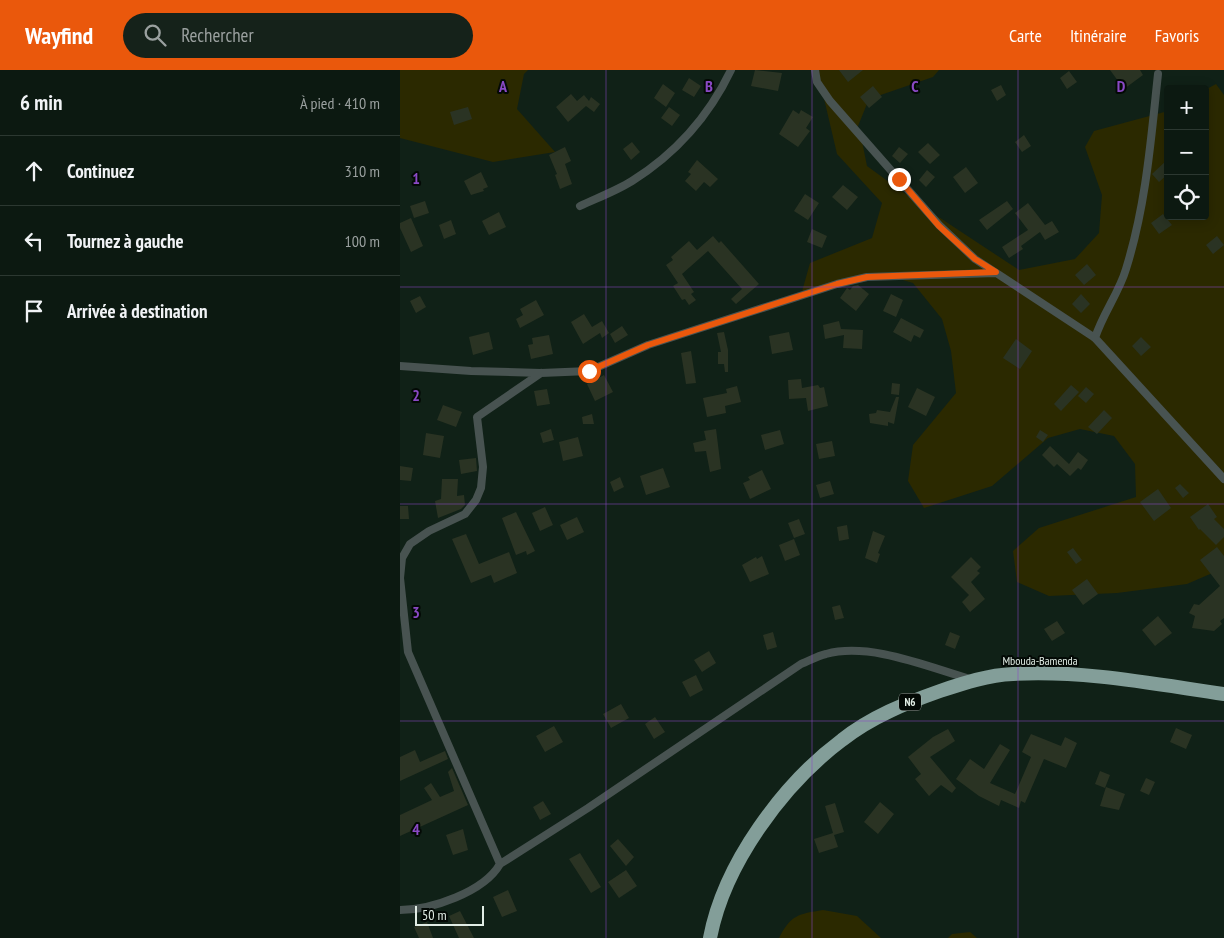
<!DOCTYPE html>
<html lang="fr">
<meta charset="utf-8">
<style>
body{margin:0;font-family:"PT Sans Narrow",sans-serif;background:#15221a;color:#f1f3f6}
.controls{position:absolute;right:15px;top:15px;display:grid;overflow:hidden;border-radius:5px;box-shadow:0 2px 12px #0003}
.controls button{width:45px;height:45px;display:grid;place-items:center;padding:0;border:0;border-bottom:1px solid #2c3831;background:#0c1911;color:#f1f3f6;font:25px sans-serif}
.scale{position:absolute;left:15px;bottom:12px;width:69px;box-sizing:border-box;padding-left:5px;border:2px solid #e1ede5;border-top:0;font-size:14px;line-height:18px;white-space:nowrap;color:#e1ede5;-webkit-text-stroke:4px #030905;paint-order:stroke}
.stop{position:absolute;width:15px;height:15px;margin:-11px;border:4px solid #ea580c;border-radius:50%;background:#fff}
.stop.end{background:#ea580c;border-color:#fff;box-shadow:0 1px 5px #0008}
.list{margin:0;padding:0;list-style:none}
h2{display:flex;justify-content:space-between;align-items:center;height:65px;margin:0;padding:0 20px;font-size:21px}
h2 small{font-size:16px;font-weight:400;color:#9aa09f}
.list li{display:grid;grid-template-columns:32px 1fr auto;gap:15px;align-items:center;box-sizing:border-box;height:70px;padding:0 20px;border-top:1px solid #2c3831}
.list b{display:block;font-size:19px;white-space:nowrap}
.list em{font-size:16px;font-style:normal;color:#9aa09f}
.icon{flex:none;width:28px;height:28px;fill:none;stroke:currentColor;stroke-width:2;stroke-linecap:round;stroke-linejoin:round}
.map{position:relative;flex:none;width:824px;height:868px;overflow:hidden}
header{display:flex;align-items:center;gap:30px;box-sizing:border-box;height:70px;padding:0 25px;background:#ea580c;color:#fff}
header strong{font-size:24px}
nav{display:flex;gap:28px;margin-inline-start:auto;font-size:18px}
.search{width:350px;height:45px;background:#15221a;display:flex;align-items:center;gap:12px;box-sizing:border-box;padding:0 18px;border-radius:28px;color:#9aa09f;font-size:19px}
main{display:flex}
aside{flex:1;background:#0c1911}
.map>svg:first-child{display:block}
.green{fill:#2b2900}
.building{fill:#2a3323}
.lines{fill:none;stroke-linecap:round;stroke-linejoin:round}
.street{stroke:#485351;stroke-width:8}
.highway{stroke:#839e99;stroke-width:14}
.route{stroke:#ea580c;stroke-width:6}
.grid{fill:none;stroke:#8a49c5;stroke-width:1;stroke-opacity:0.55}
.labels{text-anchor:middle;stroke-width:4;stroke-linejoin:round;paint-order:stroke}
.shield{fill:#030905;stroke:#9ea9a2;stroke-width:1}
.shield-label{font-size:11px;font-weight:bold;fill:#e1ede5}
.street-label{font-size:12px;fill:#e1ede5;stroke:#030905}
.grid-label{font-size:16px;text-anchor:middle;font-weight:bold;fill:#8a49c5;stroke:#030905;stroke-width:4;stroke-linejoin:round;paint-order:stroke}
</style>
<header>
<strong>Wayfind</strong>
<div class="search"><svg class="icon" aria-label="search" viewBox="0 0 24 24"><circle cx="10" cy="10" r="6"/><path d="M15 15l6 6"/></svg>Rechercher</div>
<nav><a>Carte</a><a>Itinéraire</a><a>Favoris</a></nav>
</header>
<main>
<aside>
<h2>6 min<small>À pied · 410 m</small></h2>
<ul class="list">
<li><svg class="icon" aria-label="ahead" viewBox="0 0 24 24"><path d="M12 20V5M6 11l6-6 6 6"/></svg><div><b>Continuez</b></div><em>310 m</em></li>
<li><svg class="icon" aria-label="left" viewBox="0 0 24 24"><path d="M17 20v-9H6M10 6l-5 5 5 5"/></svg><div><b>Tournez à gauche</b></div><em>100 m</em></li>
<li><svg class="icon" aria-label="arrive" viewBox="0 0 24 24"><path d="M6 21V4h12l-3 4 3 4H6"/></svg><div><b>Arrivée à destination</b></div></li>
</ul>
</aside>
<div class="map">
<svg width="824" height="868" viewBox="0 0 824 868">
<rect width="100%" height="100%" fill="#102117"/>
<!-- green -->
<path class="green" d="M 0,0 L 128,0 L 124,4 L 117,39 L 155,82 L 93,92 L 0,68 Z
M 415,0 L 539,0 L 533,7 L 469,29 L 456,61 L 462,71 L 467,96 L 522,136 L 619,200 L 675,189 L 699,163 L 702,125 L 685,77 L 694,61 L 768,41 L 768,146 L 805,146 L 805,20 L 816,14 L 824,25 L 824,498 L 787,514 L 717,523 L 649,526 L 617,512 L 613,481 L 639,458 L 736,427 L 735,394 L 714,366 L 680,359 L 648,368 L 592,416 L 524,438 L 508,411 L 513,375 L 556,323 L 551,281 L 542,249 L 513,213 L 489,206 L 401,225 L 410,193 L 472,168 L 482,133 L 437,84 L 422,20 Z
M 423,840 L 457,846 L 481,868 L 379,868 C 391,845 398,844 423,840 Z
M 570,862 L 577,868 L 548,868 L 552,864 Z"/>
<!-- building -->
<path class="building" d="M 355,0 L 382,3 L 378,21 L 351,16 Z
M 439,0 L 463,0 L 448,12 Z
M 710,0 L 740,0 L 743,5 L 724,19 Z
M 669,1 L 677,12 L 667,19 L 660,8 Z
M 289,8 L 301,16 L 294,27 L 282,20 Z
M 263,14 L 275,23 L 266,37 L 254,28 Z
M 601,15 L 606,25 L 597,31 L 591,20 Z
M 473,16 L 482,27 L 469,38 L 460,27 Z
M 171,24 L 177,31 L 184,25 L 189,31 L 191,27 L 200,34 L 194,42 L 186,36 L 168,52 L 156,37 Z
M 68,37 L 72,49 L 54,55 L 50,42 Z
M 269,37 L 280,45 L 272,56 L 261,48 Z
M 393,40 L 399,44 L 401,40 L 413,47 L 406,58 L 410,61 L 398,77 L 379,64 Z
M 624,65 L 631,76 L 622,82 L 615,72 Z
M 232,72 L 240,82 L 231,90 L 223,79 Z
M 528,73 L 540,85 L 530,94 L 518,82 Z
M 165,77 L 171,91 L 165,94 L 172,114 L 160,119 L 155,105 L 157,104 L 149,85 Z
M 499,77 L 508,84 L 500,93 L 492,86 Z
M 768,89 L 768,104 L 759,112 L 752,104 Z
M 297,90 L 318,109 L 310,117 L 304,112 L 296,121 L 285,111 L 291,104 L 288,102 Z
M 566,97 L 578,113 L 565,123 L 553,107 Z
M 527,100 L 535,107 L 526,117 L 519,110 Z
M 81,102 L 88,117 L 83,119 L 84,121 L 71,125 L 64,111 Z
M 443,115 L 458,127 L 447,140 L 432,127 Z
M 405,124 L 419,133 L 408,150 L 394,141 Z
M 25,131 L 29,143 L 14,148 L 10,136 Z
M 607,131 L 613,139 L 587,160 L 579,150 Z
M 628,133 L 645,155 L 652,151 L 659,162 L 645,170 L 640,162 L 621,176 L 623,179 L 609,188 L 602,177 L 628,160 L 615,143 Z
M 99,142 L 106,157 L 89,165 L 82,151 Z
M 763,144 L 772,155 L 759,164 L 751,153 Z
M 11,148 L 23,176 L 11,182 L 0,158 L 0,153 Z
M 51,150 L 56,164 L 44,169 L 39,155 Z
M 412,159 L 427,166 L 422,178 L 407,172 Z
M 313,166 L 319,173 L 321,171 L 359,214 L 336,234 L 331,229 L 342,219 L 308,181 L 282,204 L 294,222 L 291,224 L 296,230 L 289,235 L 285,229 L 282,230 L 273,216 L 278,213 L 266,195 L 273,190 L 271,187 L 289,171 L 297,180 Z
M 817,166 L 824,175 L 813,184 L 806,175 Z
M 687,194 L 696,205 L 684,215 L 675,205 Z
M 458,215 L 469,224 L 456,241 L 440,228 L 447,218 L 450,220 L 453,216 Z
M 491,224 L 503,230 L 496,247 L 483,241 Z
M 681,224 L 690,234 L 681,243 L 672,234 Z
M 20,226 L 26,237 L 16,243 L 10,231 Z
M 136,230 L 144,245 L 120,258 L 116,249 L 123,245 L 120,239 Z
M 184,244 L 192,257 L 202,251 L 209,263 L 202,268 L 200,263 L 183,274 L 171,252 Z
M 501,248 L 524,260 L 520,268 L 514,265 L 511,272 L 493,262 Z
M 439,251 L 441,259 L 463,260 L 462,279 L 443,278 L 444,265 L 425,269 L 423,255 Z
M 222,256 L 228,265 L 215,273 L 210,264 Z
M 89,262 L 93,279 L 73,285 L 69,267 Z
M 324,262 L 328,280 L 328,302 L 325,302 L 324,294 L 318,294 L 318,282 L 321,282 L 317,263 Z
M 389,262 L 393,280 L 372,284 L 369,266 Z
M 149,265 L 153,284 L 131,289 L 128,275 L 133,274 L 132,268 Z
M 741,267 L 751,277 L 741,286 L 732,276 Z
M 616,269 L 632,281 L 620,299 L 603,288 Z
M 291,281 L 296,313 L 286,314 L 281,283 Z
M 204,305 L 213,322 L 195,331 L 187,314 Z
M 401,309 L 402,318 L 418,315 L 420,318 L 424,317 L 428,336 L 408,341 L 406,328 L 389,329 L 388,310 Z
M 492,313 L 500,314 L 499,325 L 491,324 Z
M 671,315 L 679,322 L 661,341 L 654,334 Z
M 337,316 L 341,332 L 325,336 L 326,343 L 307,347 L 303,328 L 327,323 L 326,319 Z
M 686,317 L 694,324 L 686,333 L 678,326 Z
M 517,318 L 535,327 L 526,346 L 508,337 Z
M 147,319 L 150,334 L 137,336 L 134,321 Z
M 496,327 L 499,327 L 494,354 L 488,352 L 488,356 L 470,353 L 469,344 L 476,343 L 477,340 L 490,342 Z
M 43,335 L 62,342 L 56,357 L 37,350 Z
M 704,340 L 712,348 L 697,364 L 688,357 Z
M 192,344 L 194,354 L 183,354 L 182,347 Z
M 151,359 L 154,370 L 143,373 L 140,363 Z
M 316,359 L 321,399 L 310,402 L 306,381 L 295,382 L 293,373 L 306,370 L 304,361 Z
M 380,360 L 384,374 L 365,380 L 361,365 Z
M 640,360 L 648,365 L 643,372 L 636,367 Z
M 26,363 L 44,366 L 40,388 L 23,385 Z
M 178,367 L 183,386 L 163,391 L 159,372 Z
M 432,371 L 435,386 L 419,389 L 416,374 Z
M 650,376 L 669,394 L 678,382 L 688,390 L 681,400 L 678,398 L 670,406 L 657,394 L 654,397 L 642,385 Z
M 76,388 L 77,401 L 61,404 L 59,390 Z
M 0,396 L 13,398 L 11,411 L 0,410 Z
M 263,398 L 270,417 L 246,425 L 240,406 Z
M 362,400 L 371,419 L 350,429 L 343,413 L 350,410 L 348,407 Z
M 220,407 L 224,417 L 214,422 L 210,412 Z
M 42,409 L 58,409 L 57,426 L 64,425 L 65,435 L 61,439 L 38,448 L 35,431 L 41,429 Z
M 430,411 L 434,424 L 420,428 L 416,415 Z
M 780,414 L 789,423 L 783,428 L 775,418 Z
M 758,419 L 771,438 L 754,451 L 740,432 Z
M 808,434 L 817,447 L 814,449 L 824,459 L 824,467 L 816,475 L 800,459 L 799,460 L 790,447 Z
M 0,436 L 8,436 L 9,449 L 0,449 Z
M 145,437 L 153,455 L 140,461 L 132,443 Z
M 116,442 L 135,481 L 127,485 L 126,481 L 116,485 L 102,448 Z
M 177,447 L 184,462 L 167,470 L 160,455 Z
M 399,449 L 405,464 L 394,468 L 388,453 Z
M 447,455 L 449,469 L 439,471 L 437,457 Z
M 473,461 L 485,466 L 478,483 L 480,484 L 477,493 L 465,488 Z
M 66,464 L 79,494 L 109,482 L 117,503 L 94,513 L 91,505 L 71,513 L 52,469 Z
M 394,469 L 400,485 L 385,491 L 379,475 Z
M 817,477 L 824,486 L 824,548 L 820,551 L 822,554 L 814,561 L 792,558 L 795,546 L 789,543 L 794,534 L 799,535 L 820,516 L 800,490 Z
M 673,478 L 682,490 L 676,494 L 667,482 Z
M 362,486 L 369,504 L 350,512 L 342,495 L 356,487 L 357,489 Z
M 571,487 L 581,497 L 577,501 L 580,503 L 571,512 L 585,529 L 570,542 L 562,532 L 569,525 L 551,507 Z
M 687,509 L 698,524 L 683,535 L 672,520 Z
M 440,535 L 444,548 L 435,550 L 432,537 Z
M 758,546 L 772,563 L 755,576 L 742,560 Z
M 657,551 L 665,563 L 652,571 L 644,559 Z
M 373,562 L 377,577 L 367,580 L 363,565 Z
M 550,562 L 560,566 L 555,579 L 545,575 Z
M 309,581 L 316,593 L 302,602 L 294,590 Z
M 296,605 L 303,620 L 290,627 L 282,612 Z
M 221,634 L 229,648 L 211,658 L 203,644 Z
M 255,647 L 265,662 L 254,669 L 245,654 Z
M 154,656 L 163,672 L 145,682 L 136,666 Z
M 776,658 L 792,665 L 786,679 L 770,672 Z
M 548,659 L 555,671 L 530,687 L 556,718 L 552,723 L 541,715 L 529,726 L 515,709 L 521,704 L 508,687 L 533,667 Z
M 631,664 L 661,676 L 665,667 L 677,673 L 666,698 L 644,689 L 625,733 L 621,731 L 619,738 L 601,730 L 599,736 L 579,726 L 556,709 L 570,689 L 584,699 L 600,674 L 610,680 L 590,713 L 615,724 L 631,687 L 622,682 Z
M 15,680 L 20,692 L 45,681 L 48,689 L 0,711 L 0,687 Z
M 52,698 L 68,735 L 0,766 L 0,745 L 32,730 L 24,718 L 31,713 L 40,727 L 54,721 L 48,702 Z
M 700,701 L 710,705 L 705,718 L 695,714 Z
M 746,708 L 755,712 L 749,725 L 740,721 Z
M 706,717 L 725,724 L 719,740 L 700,736 Z
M 143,731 L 151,744 L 140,750 L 133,737 Z
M 480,732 L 494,744 L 478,764 L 464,752 Z
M 435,733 L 444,762 L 434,765 L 438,777 L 419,783 L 414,769 L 433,763 L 425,736 Z
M 63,759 L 68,780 L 53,785 L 46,765 Z
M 218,769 L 234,787 L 226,796 L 210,776 Z
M 180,783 L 201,817 L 191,823 L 169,789 Z
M 226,800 L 237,816 L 219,828 L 208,812 Z
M 108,820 L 117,841 L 102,847 L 93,827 Z
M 60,841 L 74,868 L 59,868 L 49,846 Z
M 27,852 L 33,868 L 19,868 L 14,857 Z"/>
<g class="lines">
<!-- street -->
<path class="street" d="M 415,0 L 417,12 L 430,31 L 539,155 L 575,189 L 695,268 L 824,409
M 180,136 C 197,128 216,121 232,111 C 275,84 309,46 331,0
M 695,268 C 703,243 719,223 726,199 C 746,135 751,69 758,4
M 0,296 L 71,301 L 141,303 L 189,301 L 248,275 L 437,214 L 467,207 L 596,203
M 100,794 L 8,582 L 0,508 L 2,488 L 10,474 L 29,461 L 65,444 L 76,430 L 81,418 L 83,397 L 77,347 L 141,303
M 0,840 C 31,840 84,822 100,794 L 188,738 L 401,594 C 409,591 417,586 426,584 C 470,572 528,597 570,609"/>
<!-- highway -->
<path class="highway" d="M 310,868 C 324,794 383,714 442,670 C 471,647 506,633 540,621 C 564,613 588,605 613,604 C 684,600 754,614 824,624"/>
</g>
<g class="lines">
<!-- route -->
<path class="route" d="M 189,301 L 248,275 L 437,214 L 467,207 L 596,202 L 575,189 L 539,156 L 499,109"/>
</g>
<!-- grid -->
<path class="grid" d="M 206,0 L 206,868M 412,0 L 412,868M 618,0 L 618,868M 0,217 L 824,217M 0,434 L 824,434M 0,651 L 824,651"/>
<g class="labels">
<!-- shield labels -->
<rect class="shield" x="499" y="623.5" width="22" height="17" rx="4"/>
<g class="shield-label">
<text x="510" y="636">N6</text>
</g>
<!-- street labels -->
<g class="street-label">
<text x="640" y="595">Mbouda-Bamenda</text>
</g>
</g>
<g class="grid-label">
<text x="103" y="22">A</text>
<text x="309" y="22">B</text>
<text x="515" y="22">C</text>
<text x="721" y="22">D</text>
<text x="16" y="114">1</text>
<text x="16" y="331">2</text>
<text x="16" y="548">3</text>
<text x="16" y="765">4</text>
</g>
</svg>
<div class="controls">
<button>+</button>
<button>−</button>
<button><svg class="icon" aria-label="locate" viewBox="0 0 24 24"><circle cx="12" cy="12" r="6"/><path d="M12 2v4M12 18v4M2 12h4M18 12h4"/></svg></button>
</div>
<div class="scale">50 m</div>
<div class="stop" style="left:189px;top:301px"></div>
<div class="stop end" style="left:499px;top:109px"></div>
</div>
</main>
